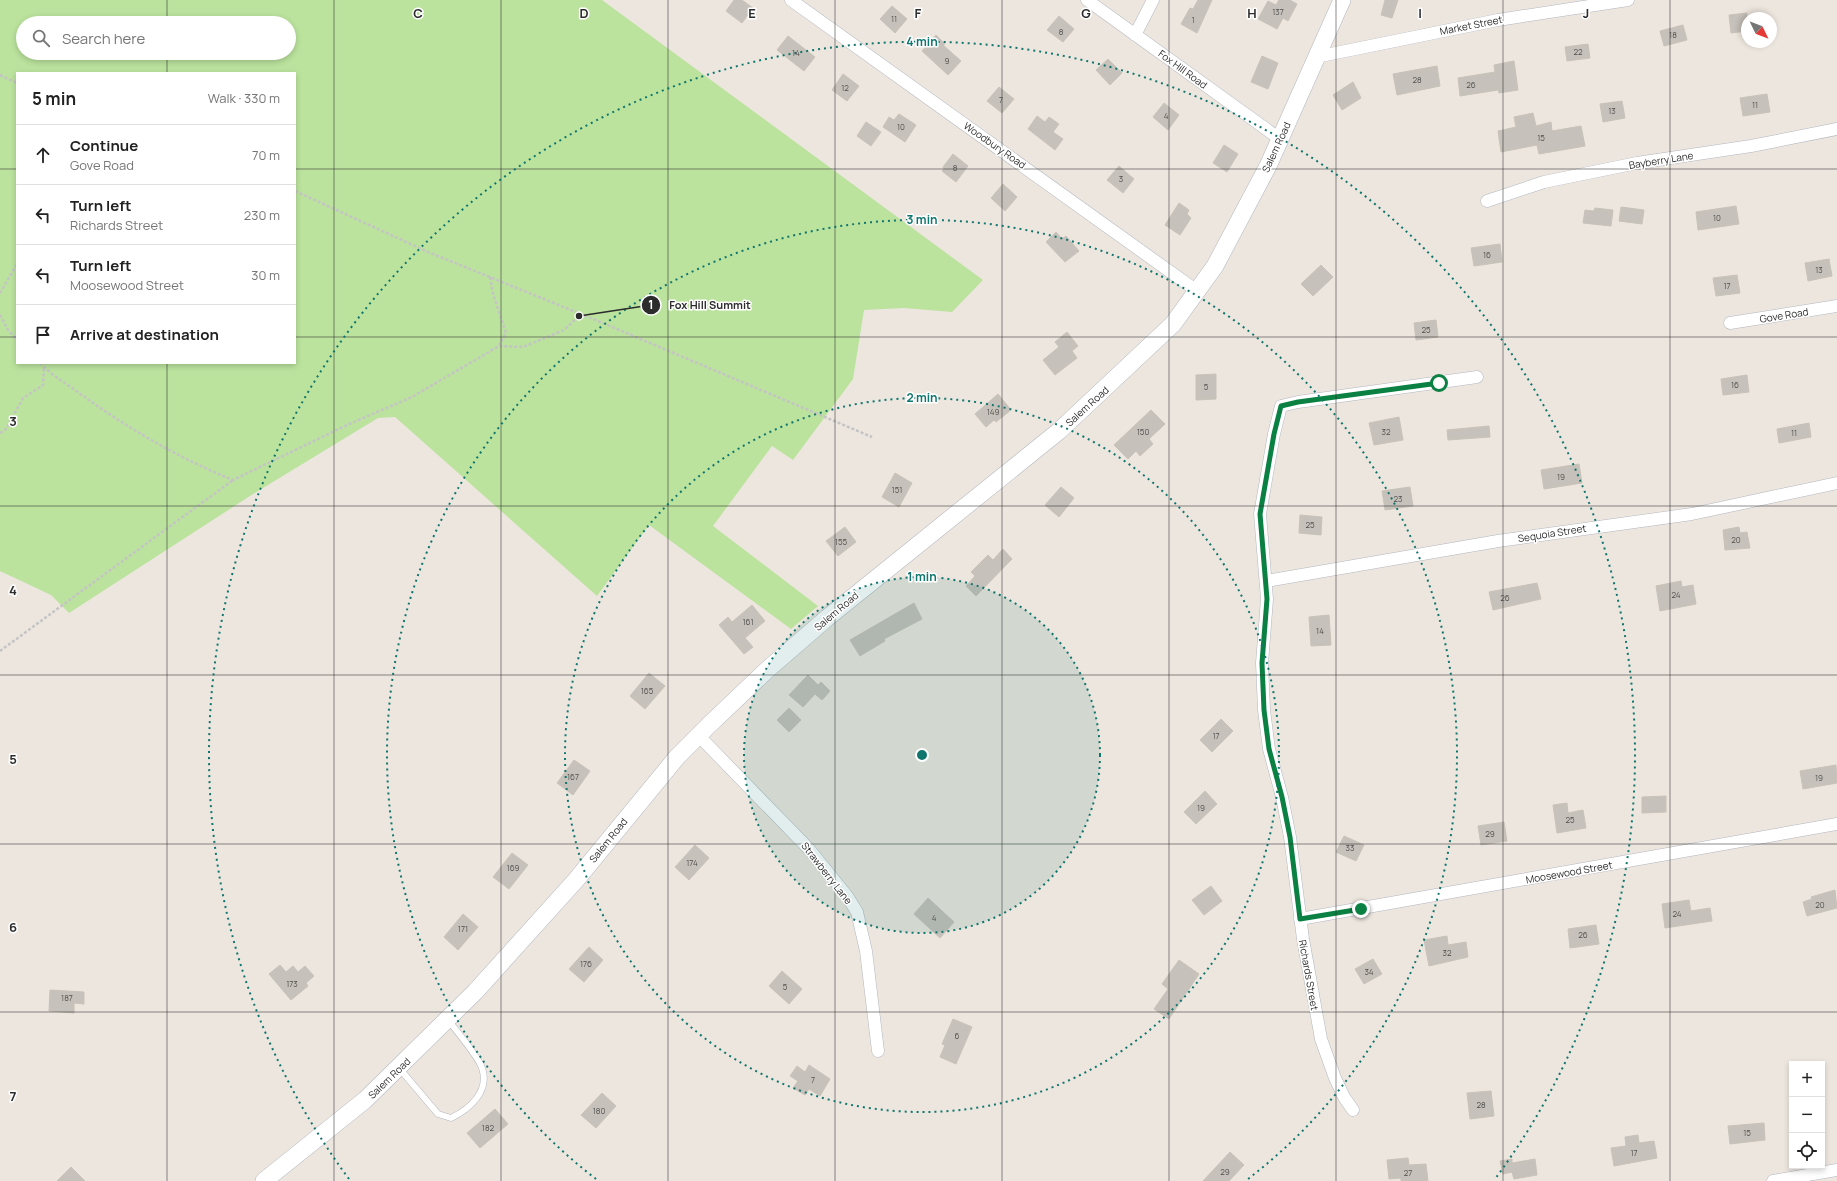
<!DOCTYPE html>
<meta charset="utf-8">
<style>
body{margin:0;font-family:Manrope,sans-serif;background:#f6f6f6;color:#222}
.controls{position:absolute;right:12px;bottom:12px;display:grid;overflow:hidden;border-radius:0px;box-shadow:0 2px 6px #0003}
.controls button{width:36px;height:36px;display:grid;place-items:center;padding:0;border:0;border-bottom:1px solid #e0e0e0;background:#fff;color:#222;font:20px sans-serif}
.compass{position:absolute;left:1741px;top:12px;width:36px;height:36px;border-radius:50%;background:#fff;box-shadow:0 2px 6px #0003;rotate:133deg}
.stop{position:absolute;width:12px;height:12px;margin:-9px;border:3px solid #0b8043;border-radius:50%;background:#fff}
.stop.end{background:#0b8043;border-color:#fff;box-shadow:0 1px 4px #0008}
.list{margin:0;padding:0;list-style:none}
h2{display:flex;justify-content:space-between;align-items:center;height:52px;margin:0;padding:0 16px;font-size:17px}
h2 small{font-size:13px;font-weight:400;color:#767676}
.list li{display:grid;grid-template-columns:26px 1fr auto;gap:12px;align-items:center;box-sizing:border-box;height:60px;padding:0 16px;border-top:1px solid #e0e0e0}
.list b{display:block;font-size:15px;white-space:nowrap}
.list p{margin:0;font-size:13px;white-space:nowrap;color:#767676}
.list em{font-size:13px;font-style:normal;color:#767676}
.icon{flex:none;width:22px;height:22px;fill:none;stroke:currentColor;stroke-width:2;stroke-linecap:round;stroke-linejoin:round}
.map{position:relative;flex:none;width:1837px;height:1181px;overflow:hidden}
.search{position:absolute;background:#fff;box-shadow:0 2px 6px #0003;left:16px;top:16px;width:280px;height:44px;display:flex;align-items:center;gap:10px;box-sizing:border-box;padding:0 14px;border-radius:22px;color:#767676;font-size:15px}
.panel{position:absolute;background:#fff;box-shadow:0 2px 6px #0003;left:16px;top:72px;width:280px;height:292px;border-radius:0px}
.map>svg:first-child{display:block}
.green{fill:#bbe39d;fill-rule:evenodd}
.building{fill:#c6c1ba;stroke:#c9c2b8}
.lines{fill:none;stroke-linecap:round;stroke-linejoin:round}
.lane-casing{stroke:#b2b6bf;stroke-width:7}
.street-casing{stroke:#b2b6bf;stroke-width:13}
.secondary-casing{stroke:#b2b6bf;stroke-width:18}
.path{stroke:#c4c4c4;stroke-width:2.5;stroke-dasharray:3 2;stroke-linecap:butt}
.lane{stroke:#fff;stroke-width:6}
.street{stroke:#fff;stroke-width:12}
.secondary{stroke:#fff;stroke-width:17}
.route{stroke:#0b8043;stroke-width:5}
.grid{fill:none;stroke:#2c2c2c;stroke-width:1;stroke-opacity:0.55}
.ring{fill:none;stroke:#0f766e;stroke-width:2;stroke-dasharray:2 4}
.labels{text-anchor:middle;stroke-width:3;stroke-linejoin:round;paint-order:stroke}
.number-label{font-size:8px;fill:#525150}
.street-label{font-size:10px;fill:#2c2c2c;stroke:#fff}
.grid-label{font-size:13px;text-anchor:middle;font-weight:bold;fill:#2c2c2c;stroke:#fff;stroke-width:3;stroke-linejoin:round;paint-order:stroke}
.centre{fill:#0f766e;stroke:#fff;stroke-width:2}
.ring-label{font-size:12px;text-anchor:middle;font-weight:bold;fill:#0f766e;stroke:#fff;stroke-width:3;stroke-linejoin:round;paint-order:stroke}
.leader{fill:none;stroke:#2c2c2c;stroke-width:1.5}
.callout-dot{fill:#2c2c2c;stroke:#fff;stroke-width:1.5}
.mark-label{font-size:12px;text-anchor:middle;font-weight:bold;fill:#fff}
.callout-label{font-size:11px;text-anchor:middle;font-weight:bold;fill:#2c2c2c;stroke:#fff;stroke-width:3;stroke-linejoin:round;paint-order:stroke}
</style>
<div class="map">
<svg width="1837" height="1181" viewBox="0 0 1837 1181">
<rect width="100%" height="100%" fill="#ede6df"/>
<!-- green -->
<path class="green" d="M 0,0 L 602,0 L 983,280 L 952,312 L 904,308 L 864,310 L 853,379 L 793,460 L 772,446 L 713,526 L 818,606 L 791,629 L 649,525 L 597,596 L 395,417 L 378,418 L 250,496 L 69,613 L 51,595 L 0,571 ZM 23,23 L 289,23 L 289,53 L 23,53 ZM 17,73 L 295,73 L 295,363 L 17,363 Z"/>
<!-- building -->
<path class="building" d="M 734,0 L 742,0 L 753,8 L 742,23 L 726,11 Z
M 1198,0 L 1212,0 L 1197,33 L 1181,24 L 1190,8 L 1193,9 Z
M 1279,0 L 1290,0 L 1297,4 L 1288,21 L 1283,18 L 1277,29 L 1258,19 L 1268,1 L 1276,5 Z
M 1385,0 L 1398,0 L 1392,18 L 1381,15 Z
M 892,6 L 907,19 L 895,33 L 880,19 Z
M 1747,13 L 1747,31 L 1731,33 L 1729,15 Z
M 1059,16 L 1074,29 L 1063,42 L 1047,30 Z
M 1683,25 L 1687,40 L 1664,46 L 1660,31 Z
M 936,35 L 945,44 L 943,45 L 961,61 L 948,75 L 922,51 Z
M 788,36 L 815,57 L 804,71 L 777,50 Z
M 1588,44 L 1590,58 L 1567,61 L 1565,47 Z
M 1262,56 L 1278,63 L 1268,89 L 1251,82 Z
M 1108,59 L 1122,73 L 1110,85 L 1096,70 Z
M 1514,61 L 1518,90 L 1499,93 L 1498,90 L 1460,96 L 1458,78 L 1495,72 L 1494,65 Z
M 1437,66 L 1440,86 L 1397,95 L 1393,74 Z
M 843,74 L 859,86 L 847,101 L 832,90 Z
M 1353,82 L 1361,98 L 1342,110 L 1333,95 Z
M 999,87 L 1014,99 L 1002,113 L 987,101 Z
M 1767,94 L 1770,112 L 1743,116 L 1740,98 Z
M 1622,101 L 1625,118 L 1603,122 L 1600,104 Z
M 1164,103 L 1179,115 L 1168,130 L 1153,117 Z
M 1533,113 L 1536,126 L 1551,122 L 1552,131 L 1581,126 L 1585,146 L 1539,154 L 1537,145 L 1501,152 L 1498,131 L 1516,127 L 1514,117 Z
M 899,114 L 916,125 L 905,142 L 883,127 L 889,117 L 894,120 Z
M 1037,116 L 1045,122 L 1049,117 L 1059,124 L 1053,132 L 1063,139 L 1055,150 L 1028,129 Z
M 866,122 L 881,132 L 871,146 L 857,136 Z
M 1224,145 L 1238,154 L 1227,172 L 1213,163 Z
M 953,154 L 968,166 L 956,182 L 942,171 L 944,169 L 943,167 Z
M 1119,166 L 1134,179 L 1123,193 L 1107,180 Z
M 1003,184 L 1017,197 L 1005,211 L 991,198 Z
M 1179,203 L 1189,210 L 1187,214 L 1191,218 L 1180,235 L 1165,225 Z
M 1736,206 L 1739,224 L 1698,230 L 1696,212 Z
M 1621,207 L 1644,210 L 1642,224 L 1619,221 Z
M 1595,208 L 1613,210 L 1611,226 L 1583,223 L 1585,210 L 1594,211 Z
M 1056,232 L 1062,239 L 1066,236 L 1079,251 L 1065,262 L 1046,242 Z
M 1500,244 L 1502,262 L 1474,266 L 1471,248 Z
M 1829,259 L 1832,276 L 1808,281 L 1805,263 Z
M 1321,265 L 1333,277 L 1313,296 L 1301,284 Z
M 1737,275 L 1740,293 L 1716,296 L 1713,278 Z
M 1436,320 L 1438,337 L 1416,340 L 1414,323 Z
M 1067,332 L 1078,346 L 1072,351 L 1077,358 L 1055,375 L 1043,360 L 1059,347 L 1055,342 Z
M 1216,374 L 1216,399 L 1196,400 L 1196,375 Z
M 1747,375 L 1749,392 L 1723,395 L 1721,379 Z
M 998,394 L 1011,410 L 996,422 L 994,420 L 986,427 L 975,414 Z
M 1151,410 L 1165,424 L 1149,439 L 1153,444 L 1140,456 L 1136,451 L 1128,459 L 1114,445 Z
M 1399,417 L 1403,440 L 1374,445 L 1369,423 Z
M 1809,423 L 1811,437 L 1779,443 L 1777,429 Z
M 1489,426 L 1490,437 L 1448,440 L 1447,430 Z
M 1579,464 L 1582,483 L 1544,489 L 1541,470 Z
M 895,473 L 912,483 L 899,507 L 882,497 Z
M 1061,487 L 1074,498 L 1059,517 L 1045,505 Z
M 1410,487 L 1413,506 L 1385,510 L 1382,491 Z
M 1300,515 L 1322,517 L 1321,535 L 1299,533 Z
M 845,527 L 856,542 L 838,556 L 826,541 Z
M 1739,527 L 1740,533 L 1747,532 L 1750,548 L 1725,550 L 1723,530 Z
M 1003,549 L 1012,559 L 976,596 L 966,586 L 975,576 L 971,572 L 988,555 L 993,560 Z
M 1681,581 L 1682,587 L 1693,585 L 1696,604 L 1660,611 L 1656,586 Z
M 1537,583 L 1541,599 L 1493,610 L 1489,592 Z
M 914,603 L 922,619 L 884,639 L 885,641 L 860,656 L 850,640 Z
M 752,605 L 765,621 L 745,638 L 753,647 L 744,654 L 719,625 L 728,617 L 732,622 Z
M 1329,615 L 1331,645 L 1311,646 L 1309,617 Z
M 649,673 L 665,686 L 645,709 L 630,696 Z
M 808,675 L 818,685 L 821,682 L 830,691 L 822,700 L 815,694 L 803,707 L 789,695 Z
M 789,708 L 801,720 L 789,732 L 777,720 Z
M 1221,719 L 1233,731 L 1212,752 L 1200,740 Z
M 574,760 L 590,771 L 573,795 L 557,783 Z
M 1836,765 L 1837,783 L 1803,789 L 1800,771 Z
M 1205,791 L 1217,804 L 1196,824 L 1184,812 Z
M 1666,796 L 1666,812 L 1642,813 L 1642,797 Z
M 1567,803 L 1568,813 L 1583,810 L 1586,828 L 1557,833 L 1553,805 Z
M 1504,822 L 1507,841 L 1481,845 L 1478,826 Z
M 1344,836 L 1364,845 L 1356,861 L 1336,852 Z
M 695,845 L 709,858 L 689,880 L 675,867 Z
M 512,853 L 528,865 L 509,889 L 493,877 Z
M 1211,886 L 1222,901 L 1204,915 L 1192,900 Z
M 1835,890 L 1837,908 L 1807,916 L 1803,902 L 1812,899 L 1811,897 Z
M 928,898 L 954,922 L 940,938 L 914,914 Z
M 1689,900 L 1691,911 L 1710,908 L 1712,921 L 1665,928 L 1662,904 Z
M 463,914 L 478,927 L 458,950 L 444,937 Z
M 1596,925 L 1599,944 L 1570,948 L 1568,929 Z
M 1447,936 L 1448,945 L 1466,942 L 1468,957 L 1429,966 L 1424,940 Z
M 589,947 L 603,960 L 584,982 L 569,969 Z
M 1373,959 L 1382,974 L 1364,984 L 1355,969 Z
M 1179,960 L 1199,974 L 1169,1019 L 1154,1009 L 1168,989 L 1162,984 Z
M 280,965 L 286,972 L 293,966 L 298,972 L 305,966 L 314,976 L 306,983 L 308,986 L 291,1000 L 269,974 Z
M 782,971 L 802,989 L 789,1004 L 769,986 Z
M 50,990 L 84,992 L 84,1004 L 74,1003 L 74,1013 L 49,1011 Z
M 953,1019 L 972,1027 L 956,1064 L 940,1057 L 945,1045 L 942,1044 Z
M 809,1065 L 830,1079 L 820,1096 L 809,1089 L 805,1095 L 793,1088 L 798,1081 L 790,1076 L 797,1066 L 805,1072 Z
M 1491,1091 L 1494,1116 L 1470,1119 L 1467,1093 Z
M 602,1093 L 616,1106 L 596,1128 L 581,1115 Z
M 495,1109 L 508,1124 L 480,1148 L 467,1133 Z
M 1764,1123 L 1765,1140 L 1730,1144 L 1728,1126 Z
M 1638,1135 L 1639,1143 L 1654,1141 L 1657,1158 L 1614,1166 L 1611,1148 L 1626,1146 L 1625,1137 Z
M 1230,1152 L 1244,1165 L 1229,1181 L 1203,1181 Z
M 1408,1158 L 1409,1165 L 1426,1164 L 1428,1181 L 1401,1181 L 1401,1178 L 1389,1179 L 1387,1160 Z
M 1512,1159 L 1512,1163 L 1535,1159 L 1537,1175 L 1514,1179 L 1512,1172 L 1503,1174 L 1500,1161 Z
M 71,1167 L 85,1181 L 57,1181 Z"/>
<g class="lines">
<!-- lane casing -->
<g class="lane-casing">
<path id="lane" d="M 399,1068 L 438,1114 L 451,1118 C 470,1109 490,1091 482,1068 C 479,1058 456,1030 448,1020"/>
</g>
<!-- street casing -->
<g class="street-casing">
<path id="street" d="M 791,0 L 1197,291
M 1087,0 L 1280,139
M 1135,35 L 1153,0
M 1316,57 L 1498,20 L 1628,0
M 1487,201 L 1544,182 L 1637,163 L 1751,146 L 1837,129
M 1730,323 L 1837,306
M 1266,581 L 1498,541 L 1692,514 L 1837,483
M 698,735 L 809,849 L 847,896 L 857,912 L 866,951 L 878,1051
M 1300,919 L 1837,824
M 1353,1110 L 1344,1097 L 1335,1078 L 1321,1039 L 1303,939 L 1290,837 L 1282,797 L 1269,749 L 1264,710 L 1262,663 L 1267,599 L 1260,514 L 1274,434 L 1281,406 L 1298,402 L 1477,377
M 1773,1181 L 1837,1170"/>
</g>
<!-- secondary casing -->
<g class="secondary-casing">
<path id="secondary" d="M 264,1181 L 365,1100 L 475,992 L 576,880 L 677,757 L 709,725 L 768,669 L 827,618 L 1059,431 L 1173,324 L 1215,266 L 1242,215 L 1268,166 L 1342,0"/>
</g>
<!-- path -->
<path class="path" d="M 0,75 L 17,83
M 295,191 L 428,252 L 598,321 L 872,437
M 490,277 L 493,294 L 506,333 L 499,345
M 0,293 L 17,264
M 0,315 L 8,330 L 17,340
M 40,363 C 51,375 66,383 79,393 C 126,427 178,458 233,480 L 347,425 L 412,397 L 499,346 L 523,347 L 564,330 L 581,314
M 0,433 L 6,429 L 23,398 L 43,385 L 44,368
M 0,651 L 233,480"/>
<!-- lane -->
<use href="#lane" class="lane"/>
<!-- street -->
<use href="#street" class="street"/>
<!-- secondary -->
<use href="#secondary" class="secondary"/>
</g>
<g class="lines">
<!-- route -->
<path class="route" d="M 1361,909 L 1300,919 L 1290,837 L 1282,797 L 1269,749 L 1264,710 L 1262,663 L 1267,599 L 1260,514 L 1274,434 L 1281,406 L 1298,402 L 1439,383"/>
</g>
<!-- grid -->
<path class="grid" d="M 167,0 L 167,23M 334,0 L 334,1181M 501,0 L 501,1181M 668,0 L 668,1181M 835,0 L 835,1181M 1002,0 L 1002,1181M 1169,0 L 1169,1181M 1336,0 L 1336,1181M 1503,0 L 1503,1181M 1670,0 L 1670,1181M 167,53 L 167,73M 0,169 L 17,169M 295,169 L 1837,169M 0,337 L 17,337M 295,337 L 1837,337M 167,363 L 167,1181M 0,506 L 1837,506M 0,675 L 1837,675M 0,844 L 1837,844M 0,1012 L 1837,1012"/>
<!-- distance rings -->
<circle cx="922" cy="755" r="178" fill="#0f766e" fill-opacity=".12"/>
<g class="ring">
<circle cx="922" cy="755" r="178"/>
<circle cx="922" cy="755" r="357"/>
<path d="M596 1179A535 535 0 1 1 1248 1179"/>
<path d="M349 1179A713 713 0 1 1 1495 1179"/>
</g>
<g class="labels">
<!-- number labels -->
<g class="number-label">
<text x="1278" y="15">137</text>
<text x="894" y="22">11</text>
<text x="1193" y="23">1</text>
<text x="1061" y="35">8</text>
<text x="1673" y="38">18</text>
<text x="1578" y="55">22</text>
<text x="796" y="56">14</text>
<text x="947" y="64">9</text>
<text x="1417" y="83">28</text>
<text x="1471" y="88">26</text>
<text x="845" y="91">12</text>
<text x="1001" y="103">7</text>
<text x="1755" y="108">11</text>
<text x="1612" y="114">13</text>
<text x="1166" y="119">4</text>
<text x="901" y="130">10</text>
<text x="1541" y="141">15</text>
<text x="955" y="171">8</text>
<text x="1121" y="182">3</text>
<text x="1717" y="221">10</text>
<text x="1487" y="258">16</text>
<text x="1819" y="273">13</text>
<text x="1727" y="289">17</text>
<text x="1426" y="333">25</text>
<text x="1735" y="388">16</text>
<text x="1206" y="390">5</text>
<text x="993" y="415">149</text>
<text x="1143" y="435">150</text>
<text x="1386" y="435">32</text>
<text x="1794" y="436">11</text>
<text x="1561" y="480">19</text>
<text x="897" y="493">151</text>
<text x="1398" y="502">23</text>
<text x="1310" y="528">25</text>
<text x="1736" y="543">20</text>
<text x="841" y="545">155</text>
<text x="1676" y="598">24</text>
<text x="1505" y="601">26</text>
<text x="748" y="625">161</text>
<text x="1320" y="634">14</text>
<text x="647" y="694">165</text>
<text x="1216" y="739">17</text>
<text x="573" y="780">167</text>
<text x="1819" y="781">19</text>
<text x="1201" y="811">19</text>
<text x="1570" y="823">25</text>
<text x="1490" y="837">29</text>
<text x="1350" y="851">33</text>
<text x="692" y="866">174</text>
<text x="513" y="871">169</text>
<text x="1820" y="908">20</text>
<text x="1677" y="917">24</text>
<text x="934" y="921">4</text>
<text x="463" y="932">171</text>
<text x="1583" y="938">26</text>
<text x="1447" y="956">32</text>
<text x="586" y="967">176</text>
<text x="1369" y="975">34</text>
<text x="292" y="987">173</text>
<text x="785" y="990">5</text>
<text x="67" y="1001">187</text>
<text x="957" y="1039">6</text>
<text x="813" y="1083">7</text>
<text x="1481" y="1108">28</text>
<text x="599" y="1114">180</text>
<text x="488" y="1131">182</text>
<text x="1747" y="1136">15</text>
<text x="1634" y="1156">17</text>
<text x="1225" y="1175">29</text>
<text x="1408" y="1176">27</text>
</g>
<!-- street labels -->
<g class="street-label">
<text transform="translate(1471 25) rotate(-11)" y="4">Market Street</text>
<text transform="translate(1183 69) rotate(36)" y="4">Fox Hill Road</text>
<text transform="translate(995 145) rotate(35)" y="4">Woodbury Road</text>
<text transform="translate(1276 147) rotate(-65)" y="4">Salem Road</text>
<text transform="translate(1661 160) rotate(-9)" y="4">Bayberry Lane</text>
<text transform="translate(1784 315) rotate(-9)" y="4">Gove Road</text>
<text transform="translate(1087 406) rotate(-42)" y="4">Salem Road</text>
<text transform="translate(1552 533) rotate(-9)" y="4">Sequoia Street</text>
<text transform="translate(836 611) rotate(-40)" y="4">Salem Road</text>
<text transform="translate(608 840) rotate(-51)" y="4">Salem Road</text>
<text transform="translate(1569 872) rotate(-10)" y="4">Moosewood Street</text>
<text transform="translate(827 873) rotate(52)" y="4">Strawberry Lane</text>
<text transform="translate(1309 975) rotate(80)" y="4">Richards Street</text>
<text transform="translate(389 1078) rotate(-44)" y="4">Salem Road</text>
</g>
</g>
<g class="grid-label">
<text x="418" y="18">C</text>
<text x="584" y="18">D</text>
<text x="752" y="18">E</text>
<text x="918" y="18">F</text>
<text x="1086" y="18">G</text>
<text x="1252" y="18">H</text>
<text x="1420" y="18">I</text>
<text x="1586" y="18">J</text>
<text x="13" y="426">3</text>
<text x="13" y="595">4</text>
<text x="13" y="764">5</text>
<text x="13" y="932">6</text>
<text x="13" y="1101">7</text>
</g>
<circle cx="922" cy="755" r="6" class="centre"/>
<g class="ring-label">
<text x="922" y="46">4 min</text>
<text x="922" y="224">3 min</text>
<text x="922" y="402">2 min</text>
<text x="922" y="581">1 min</text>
</g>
<!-- callouts -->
<path class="leader" d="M579 316L651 305"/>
<g class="callout-dot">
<circle cx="579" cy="316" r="4"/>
<circle cx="651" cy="305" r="10"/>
</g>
<g class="mark-label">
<text x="651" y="309">1</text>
</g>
<g class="callout-label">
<text x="710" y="309">Fox Hill Summit</text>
</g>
</svg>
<div class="controls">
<button>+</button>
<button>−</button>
<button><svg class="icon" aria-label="locate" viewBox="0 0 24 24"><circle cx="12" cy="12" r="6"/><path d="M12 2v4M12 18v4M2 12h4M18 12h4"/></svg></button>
</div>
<svg class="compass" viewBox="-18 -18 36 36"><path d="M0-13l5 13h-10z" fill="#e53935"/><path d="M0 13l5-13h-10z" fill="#767676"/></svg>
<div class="stop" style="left:1439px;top:383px"></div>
<div class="stop end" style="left:1361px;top:909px"></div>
<div class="search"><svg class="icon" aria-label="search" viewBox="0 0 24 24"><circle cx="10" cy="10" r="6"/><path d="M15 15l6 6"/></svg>Search here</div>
<section class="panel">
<h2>5 min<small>Walk · 330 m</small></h2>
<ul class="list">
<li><svg class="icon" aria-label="ahead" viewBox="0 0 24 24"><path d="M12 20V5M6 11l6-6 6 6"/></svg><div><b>Continue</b><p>Gove Road</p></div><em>70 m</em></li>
<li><svg class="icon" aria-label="left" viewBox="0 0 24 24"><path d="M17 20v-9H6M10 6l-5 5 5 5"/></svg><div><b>Turn left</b><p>Richards Street</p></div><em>230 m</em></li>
<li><svg class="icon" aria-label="left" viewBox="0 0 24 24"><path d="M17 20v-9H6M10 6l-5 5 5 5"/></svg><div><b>Turn left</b><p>Moosewood Street</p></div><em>30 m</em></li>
<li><svg class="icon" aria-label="arrive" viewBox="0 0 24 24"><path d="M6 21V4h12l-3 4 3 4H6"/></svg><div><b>Arrive at destination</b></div></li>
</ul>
</section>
</div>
